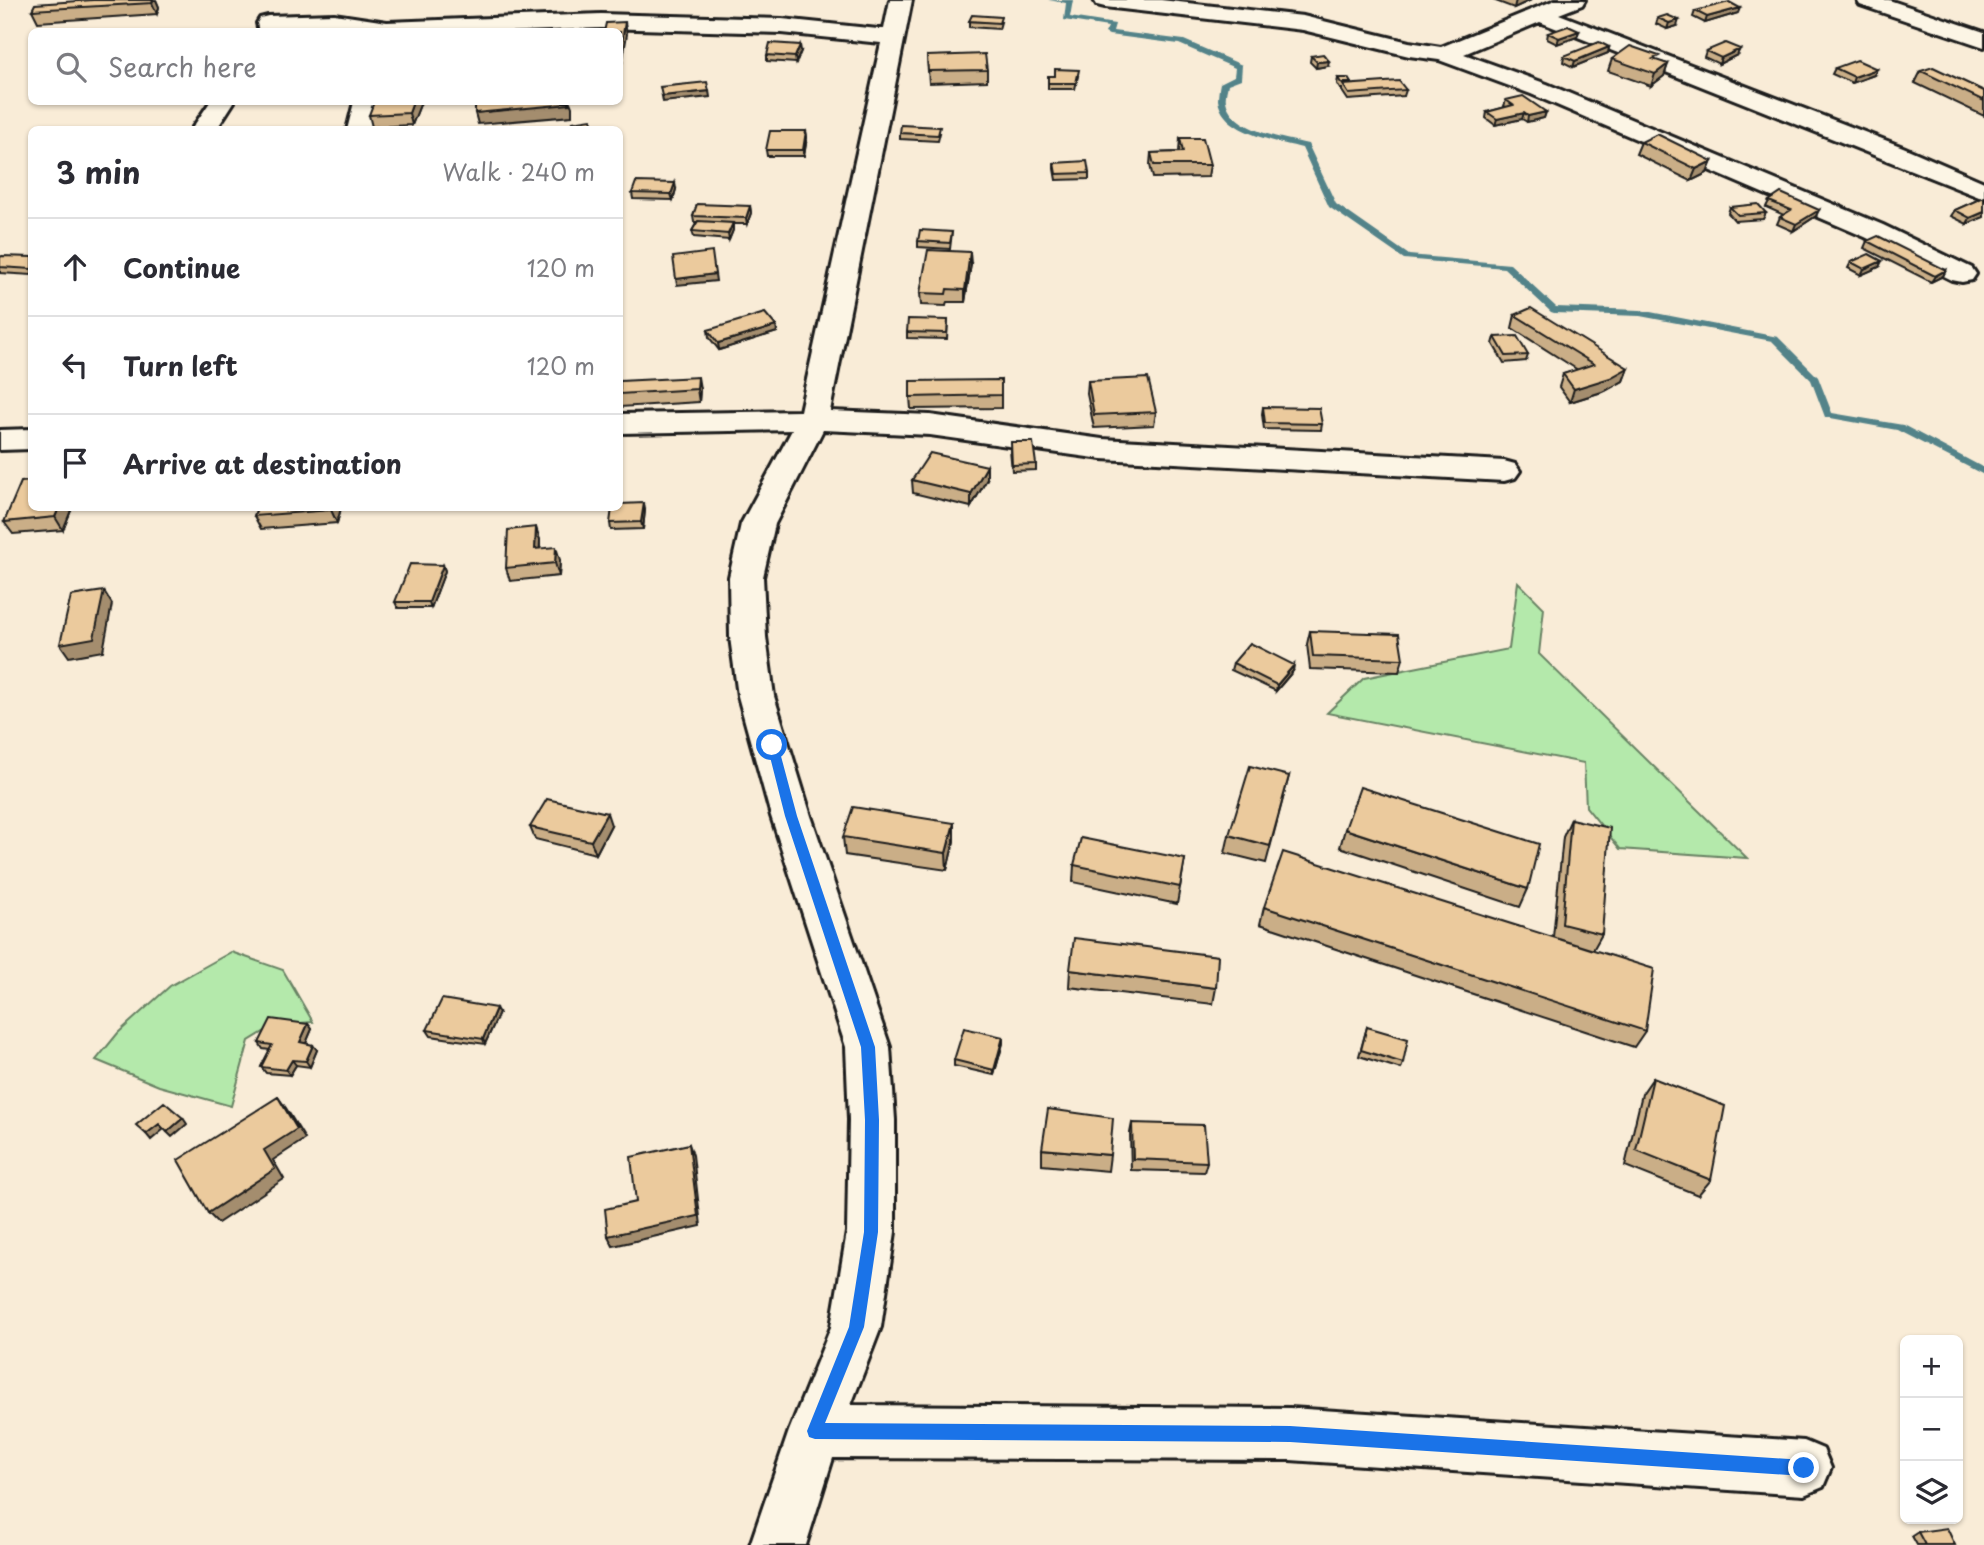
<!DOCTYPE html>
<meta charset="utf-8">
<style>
body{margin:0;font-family:"Playpen Sans",sans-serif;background:#f2f2f3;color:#2b2b33}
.controls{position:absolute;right:21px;bottom:21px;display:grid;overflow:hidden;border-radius:10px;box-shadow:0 2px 5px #0004}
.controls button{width:63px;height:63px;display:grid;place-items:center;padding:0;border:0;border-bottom:2px solid #e1e1e2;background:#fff;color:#2b2b33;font:35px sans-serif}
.stop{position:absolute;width:21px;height:21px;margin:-16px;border:5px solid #1a73e8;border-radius:50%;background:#fff}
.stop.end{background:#1a73e8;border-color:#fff;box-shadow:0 2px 7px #0008}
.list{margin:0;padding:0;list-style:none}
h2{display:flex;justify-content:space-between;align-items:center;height:91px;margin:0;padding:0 28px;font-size:30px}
h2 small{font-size:23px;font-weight:400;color:#7c7c81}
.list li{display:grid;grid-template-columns:46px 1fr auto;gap:21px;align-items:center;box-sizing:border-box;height:98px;padding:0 28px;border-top:2px solid #e1e1e2}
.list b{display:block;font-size:26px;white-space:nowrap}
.list em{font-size:23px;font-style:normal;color:#7c7c81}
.icon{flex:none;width:38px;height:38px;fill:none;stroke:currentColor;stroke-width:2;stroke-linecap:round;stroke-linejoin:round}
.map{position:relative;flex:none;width:1984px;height:1545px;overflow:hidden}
.search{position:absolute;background:#fff;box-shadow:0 2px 5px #0004;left:28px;top:28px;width:595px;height:77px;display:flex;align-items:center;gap:18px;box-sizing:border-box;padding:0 24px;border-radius:10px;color:#7c7c81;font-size:26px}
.panel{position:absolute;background:#fff;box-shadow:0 2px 5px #0004;left:28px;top:126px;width:595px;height:385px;border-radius:10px}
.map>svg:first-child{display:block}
.green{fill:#b4e9ab;stroke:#688264;stroke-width:2}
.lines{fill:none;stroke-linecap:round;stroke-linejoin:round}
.stream{fill:#538389;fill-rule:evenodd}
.minor-casing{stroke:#1c1c1c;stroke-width:6}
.minor{fill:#fcf5e5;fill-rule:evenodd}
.wall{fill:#caae87;stroke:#1c1c1c;stroke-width:2}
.shaded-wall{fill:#a48d6e;stroke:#1c1c1c;stroke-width:2}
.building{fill:#ebca9d;stroke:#1c1c1c;stroke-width:2}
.route{fill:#1a73e8}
</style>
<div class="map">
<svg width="1984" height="1545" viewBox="0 0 1984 1545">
<rect width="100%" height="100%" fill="#f9ecd7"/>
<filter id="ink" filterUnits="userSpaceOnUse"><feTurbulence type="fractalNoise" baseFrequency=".0143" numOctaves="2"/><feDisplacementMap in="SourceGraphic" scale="14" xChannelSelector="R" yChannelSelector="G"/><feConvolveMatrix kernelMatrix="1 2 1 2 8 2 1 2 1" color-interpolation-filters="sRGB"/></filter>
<g filter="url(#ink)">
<!-- green -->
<path class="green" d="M 1518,582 L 1544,608 L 1539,654 L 1747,858 L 1620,849 L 1586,807 L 1584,763 L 1327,713 L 1364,678 L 1509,649 Z
M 231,952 L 283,970 L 313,1022 L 275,1025 L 249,1041 L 231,1106 L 159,1086 L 96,1060 L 118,1033 L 170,986 Z"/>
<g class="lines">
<!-- stream -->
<path class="stream" d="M 1048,0 L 1073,0 L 1070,17 L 1115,24 L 1113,31 L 1184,40 L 1242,65 L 1241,79 L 1228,84 C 1227,90 1225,96 1226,101 C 1232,131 1284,138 1308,144 L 1336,204 L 1409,255 L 1510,264 L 1556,307 L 1640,310 L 1778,337 L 1818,377 L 1832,413 L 1903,425 L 1984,468 L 1984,475 L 1897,430 L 1825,417 L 1811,380 L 1772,341 L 1640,316 L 1554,313 L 1551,312 L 1504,268 L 1404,259 L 1329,207 L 1302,148 C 1276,141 1222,133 1218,100 C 1218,95 1219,88 1220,83 L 1234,76 L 1235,68 L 1179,44 L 1109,35 L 1105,33 L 1108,27 L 1064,20 L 1066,3 Z"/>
<!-- minor casing -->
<g class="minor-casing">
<path id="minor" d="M 890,0 L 912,0 L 830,411 L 930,415 L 1102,439 L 1504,461 L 1515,464 L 1520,471 L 1515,478 L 1504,481 L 1102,459 L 930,435 L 823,430 L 775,524 L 763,577 L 766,637 L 774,696 L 811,816 L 890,1047 L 895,1120 L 895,1232 L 881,1327 L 851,1405 L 1290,1408 L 1804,1441 L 1823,1449 L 1831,1468 L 1823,1487 L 1804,1495 L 1290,1460 L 833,1458 L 806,1545 L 750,1545 L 789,1431 L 831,1327 L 847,1232 L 849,1120 L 846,1047 L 771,816 L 738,696 L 730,637 L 729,577 L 741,524 L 792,430 L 620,433 L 620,414 L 800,411 L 881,43 L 782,33 L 601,28 L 499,32 L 359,32 L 334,28 L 259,32 L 257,23 L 260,18 L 268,16 L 334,14 L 387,22 L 601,14 L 782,19 L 878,29 L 884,29 Z
M 1094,0 L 1161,0 L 1303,16 L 1409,42 L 1441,47 L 1555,0 L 1585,0 L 1582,5 L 1559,14 L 1903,147 L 1984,182 L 1984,199 L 1540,22 L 1464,54 L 1547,84 L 1883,225 L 1972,268 L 1976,274 L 1972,280 L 1962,282 L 1952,280 L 1865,237 L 1531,94 L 1439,60 L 1409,56 L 1303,30 L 1105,7 L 1097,5 Z
M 1857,0 L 1889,0 L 1984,32 L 1984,47 L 1860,5 Z
M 210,102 L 234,102 L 216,130 L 191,130 Z
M 354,102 L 378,102 L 371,130 L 347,130 Z
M 32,429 L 32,449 L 0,450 L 0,430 Z"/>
</g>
<!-- minor -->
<use href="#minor" class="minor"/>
</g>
<!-- wall -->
<path class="wall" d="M 93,0 L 156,0 L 159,7 L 157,14 L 38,22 L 32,10 Z
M 1493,0 L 1531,0 L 1514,8 Z
M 1695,11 L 1738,13 L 1705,23 L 1693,17 Z
M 1658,18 L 1677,26 L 1667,29 L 1656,24 Z
M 969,21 L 1001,22 L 999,29 L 969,27 Z
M 1579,31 L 1577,37 L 1557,44 L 1547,39 L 1548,33 Z
M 1609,47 L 1608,53 L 1573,67 L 1563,62 L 1564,56 Z
M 801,51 L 796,63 L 767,61 L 767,55 Z
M 1706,51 L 1737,55 L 1719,64 L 1704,57 Z
M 927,56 L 987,70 L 987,81 L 929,83 Z
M 1311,56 L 1328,66 L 1316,68 L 1310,62 Z
M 1612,59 L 1657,61 L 1668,64 L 1664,76 L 1651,86 L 1608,71 Z
M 1835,68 L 1874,75 L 1852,83 L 1832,74 Z
M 1921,71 L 1984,91 L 1984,116 L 1915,83 Z
M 1048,76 L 1078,76 L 1075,89 L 1048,89 Z
M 1338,78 L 1351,83 L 1351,85 L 1406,90 L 1404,96 L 1348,100 L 1342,91 L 1342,89 L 1340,89 L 1337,84 Z
M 1506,100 L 1546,112 L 1544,118 L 1527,122 L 1522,119 L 1495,125 L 1486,118 L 1487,112 L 1506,107 L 1504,106 Z
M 421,102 L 412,125 L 372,127 L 369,115 Z
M 806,131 L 807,137 L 804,156 L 767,156 L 766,150 Z
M 900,133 L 940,133 L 938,141 L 900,139 Z
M 1180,138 L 1210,165 L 1208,177 L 1153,178 L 1150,165 L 1151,153 L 1179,152 Z
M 1641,142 L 1712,161 L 1707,173 L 1691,181 L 1636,154 Z
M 1054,163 L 1089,173 L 1089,179 L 1056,180 L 1054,169 Z
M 676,189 L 673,200 L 633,199 L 632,193 Z
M 1984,197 L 1967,224 L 1951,216 L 1955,210 Z
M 1769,201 L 1816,216 L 1793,231 L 1777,224 L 1780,217 L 1784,215 L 1766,207 Z
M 750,206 L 751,213 L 747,224 L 733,224 L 733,230 L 729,240 L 694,237 L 692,231 L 697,222 L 694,222 L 693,216 Z
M 1730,207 L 1766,213 L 1763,219 L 1735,221 L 1728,213 Z
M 952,232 L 950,249 L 918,247 L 918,241 Z
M 1867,241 L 1946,270 L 1943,276 L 1931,282 L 1864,248 Z
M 0,257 L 32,257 L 32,275 L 0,273 Z
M 1851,262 L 1879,267 L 1861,275 L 1848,268 Z
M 971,264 L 965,302 L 947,302 L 946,306 L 921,305 L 920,293 Z
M 1515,315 L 1628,368 L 1623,381 L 1605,391 L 1570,402 L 1559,387 L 1563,374 L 1578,370 L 1512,328 Z
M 948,320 L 947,339 L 907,338 L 907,332 Z
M 776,326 L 777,332 L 719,350 L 709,337 L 708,330 Z
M 1495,337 L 1528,355 L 1526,361 L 1504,363 L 1493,344 Z
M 1001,380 L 1001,408 L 911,409 L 910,397 Z
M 620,381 L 700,389 L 699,402 L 620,407 Z
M 1088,381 L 1156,412 L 1154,425 L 1094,428 L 1087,394 Z
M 1263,407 L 1322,424 L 1321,430 L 1264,429 L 1262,414 Z
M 1010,449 L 1036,464 L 1036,470 L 1012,471 Z
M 987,479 L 971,507 L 913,493 L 912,480 Z
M 72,508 L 63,530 L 13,534 L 4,522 Z
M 257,508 L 341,508 L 337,523 L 261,529 L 254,516 Z
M 645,510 L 643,529 L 611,530 L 610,523 Z
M 540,540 L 540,549 L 560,560 L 559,576 L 510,581 L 506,568 Z
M 443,565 L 445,571 L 431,608 L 398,608 L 395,602 Z
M 1310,631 L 1403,659 L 1399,672 L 1310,669 L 1307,644 Z
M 1233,663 L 1293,671 L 1276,691 L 1231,670 Z
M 1289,776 L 1266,863 L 1225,853 L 1229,835 Z
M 1571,819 L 1602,934 L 1593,950 L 1645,1031 L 1634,1047 L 1260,924 L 1264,907 L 1553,937 L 1563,837 Z
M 954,823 L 954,841 L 947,870 L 845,855 L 843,837 Z
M 611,825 L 596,854 L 535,839 L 530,827 Z
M 1345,829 L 1528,889 L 1520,907 L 1340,847 Z
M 1185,859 L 1177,904 L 1073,882 L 1074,865 Z
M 1070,970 L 1216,988 L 1213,1004 L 1069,987 Z
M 499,1013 L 485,1044 L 431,1036 L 427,1030 Z
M 308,1024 L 312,1029 L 306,1043 L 317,1050 L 310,1067 L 296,1065 L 290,1075 L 266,1073 L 261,1067 L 270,1050 L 263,1049 L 259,1043 Z
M 1367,1027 L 1403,1063 L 1401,1069 L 1359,1056 Z
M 1003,1037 L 1003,1043 L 994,1075 L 954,1066 L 954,1060 Z
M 1653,1078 L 1711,1180 L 1698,1195 L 1625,1166 L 1642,1094 Z
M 1132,1123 L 1207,1162 L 1204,1172 L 1131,1170 L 1130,1133 Z
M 1042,1149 L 1110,1155 L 1108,1171 L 1042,1165 Z
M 1918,1532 L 1955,1545 L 1917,1545 L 1912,1536 Z"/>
<!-- shaded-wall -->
<path class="shaded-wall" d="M 153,0 L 156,0 L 159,7 L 157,14 L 152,3 Z
M 1516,0 L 1531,0 L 1514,8 Z
M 1740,8 L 1738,13 L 1705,23 L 1707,17 Z
M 1679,20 L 1677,26 L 1667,29 L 1669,23 Z
M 625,22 L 627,34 L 621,70 L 620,53 Z
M 1579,31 L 1577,37 L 1557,44 L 1559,38 Z
M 800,45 L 801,51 L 796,63 L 795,57 Z
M 1609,47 L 1608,53 L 1573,67 L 1575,61 Z
M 1740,49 L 1737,55 L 1719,64 L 1721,58 Z
M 1329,61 L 1328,66 L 1316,68 L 1317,62 Z
M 1668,64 L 1664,76 L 1651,86 L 1655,74 Z
M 1877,69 L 1874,75 L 1852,83 L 1854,77 Z
M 709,91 L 710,97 L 663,102 L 662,96 Z
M 413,102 L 421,102 L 412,125 L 409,113 Z
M 569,102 L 570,102 L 572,107 L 572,116 L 478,124 L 475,113 Z
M 1546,112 L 1544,118 L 1527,122 L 1528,116 Z
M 1524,113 L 1522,119 L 1495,125 L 1497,119 Z
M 806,131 L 807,137 L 804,156 L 803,150 Z
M 1712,161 L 1707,173 L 1691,181 L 1696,169 Z
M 675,183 L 676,189 L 673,200 L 671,194 Z
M 750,206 L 751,213 L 747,224 L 746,218 Z
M 1819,210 L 1816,216 L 1793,231 L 1796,224 Z
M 1984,212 L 1984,217 L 1967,224 L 1970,218 Z
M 733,223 L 733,230 L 729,240 L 728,234 Z
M 970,252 L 971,264 L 965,302 L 965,290 Z
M 1882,261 L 1879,267 L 1861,275 L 1864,269 Z
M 1946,270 L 1943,276 L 1931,282 L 1935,276 Z
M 715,274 L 716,281 L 677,285 L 676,279 Z
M 776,326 L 777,332 L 719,350 L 718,343 Z
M 1628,368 L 1623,381 L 1605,391 L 1570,402 L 1574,389 Z
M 698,377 L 700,389 L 699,402 L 697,389 Z
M 987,466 L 987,479 L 971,507 L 971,494 Z
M 644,503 L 645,510 L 643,529 L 641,522 Z
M 59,508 L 72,508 L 63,530 L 55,517 Z
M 332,508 L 341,508 L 337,523 L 331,510 Z
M 536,527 L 540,540 L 539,562 L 535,549 Z
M 556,547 L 560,560 L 559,576 L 555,563 Z
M 443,565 L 445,571 L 431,608 L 429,602 Z
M 104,591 L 112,604 L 103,651 L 69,657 L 60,644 Z
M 1294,665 L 1293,671 L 1276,691 L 1277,685 Z
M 607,813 L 611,825 L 596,854 L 591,841 Z
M 954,823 L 954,841 L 947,870 L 946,853 Z
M 496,1008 L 499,1013 L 485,1044 L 483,1039 Z
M 308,1024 L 312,1029 L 304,1048 L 300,1042 Z
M 1003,1037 L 1003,1043 L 994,1075 L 994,1070 Z
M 313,1045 L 317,1050 L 310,1067 L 306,1061 Z
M 292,1060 L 296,1065 L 290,1075 L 286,1070 Z
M 278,1097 L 286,1108 L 305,1139 L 273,1160 L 284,1179 L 218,1223 L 208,1213 L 264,1150 Z
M 183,1118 L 187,1124 L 172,1137 L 167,1132 Z
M 159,1124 L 164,1129 L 151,1140 L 146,1134 Z
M 689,1144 L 693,1155 L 701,1226 L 613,1246 L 608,1236 Z"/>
<!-- building -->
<path class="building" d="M 93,0 L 153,0 L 152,3 L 32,10 L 35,4 Z
M 1729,2 L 1740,8 L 1707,17 L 1695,11 Z
M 972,15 L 1001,17 L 999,23 L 969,21 Z
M 1667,15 L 1679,20 L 1669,23 L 1658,18 Z
M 625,22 L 620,53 L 620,32 L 604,32 L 606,23 Z
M 1568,26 L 1579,31 L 1559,38 L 1548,33 Z
M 1599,42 L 1609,47 L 1575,61 L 1564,56 Z
M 770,43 L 800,45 L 795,57 L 767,55 Z
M 1725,43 L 1740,49 L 1721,58 L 1706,51 Z
M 1630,46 L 1659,56 L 1653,59 L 1668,64 L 1655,74 L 1612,59 Z
M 985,54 L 987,70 L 928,71 L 927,56 Z
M 1323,54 L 1329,61 L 1317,62 L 1311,56 Z
M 1857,60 L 1877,69 L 1854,77 L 1835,68 Z
M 1933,67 L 1984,91 L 1984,101 L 1921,71 Z
M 1055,69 L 1079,70 L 1076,83 L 1048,83 L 1048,76 L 1055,76 Z
M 1338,78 L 1348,78 L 1351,83 L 1341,83 Z
M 1399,81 L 1406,90 L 1349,94 L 1343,85 Z
M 707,82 L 709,91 L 662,96 L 660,87 Z
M 1523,96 L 1546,112 L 1528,116 L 1524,113 L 1497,119 L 1487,112 L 1513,105 L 1506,100 Z
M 374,102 L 413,102 L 409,113 L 369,115 Z
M 496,102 L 569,102 L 569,104 L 475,113 L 475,103 Z
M 591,119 L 595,130 L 575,130 L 572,122 Z
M 901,125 L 940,127 L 938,135 L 900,133 Z
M 770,131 L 806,131 L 803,150 L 766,150 Z
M 1657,134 L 1712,161 L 1696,169 L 1641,142 Z
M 1180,138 L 1203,138 L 1210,165 L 1154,165 L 1151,153 L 1183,152 Z
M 1087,161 L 1089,173 L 1056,174 L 1054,163 Z
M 636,182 L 675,183 L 671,194 L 632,193 Z
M 1781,193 L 1819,210 L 1796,224 L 1780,217 L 1791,210 L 1769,201 Z
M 1984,197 L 1984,212 L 1970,218 L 1955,210 Z
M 697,204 L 750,206 L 746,218 L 693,216 Z
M 1758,204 L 1766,213 L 1738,215 L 1730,207 Z
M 698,221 L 733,223 L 728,234 L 692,231 Z
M 920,230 L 952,232 L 950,243 L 918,241 Z
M 1878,236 L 1946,270 L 1935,276 L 1867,241 Z
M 928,250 L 970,252 L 965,290 L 947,289 L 946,294 L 920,293 Z
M 712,252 L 715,274 L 676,279 L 673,257 Z
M 1869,254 L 1882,261 L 1864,269 L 1851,262 Z
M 2,256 L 32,257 L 32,269 L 0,267 L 0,257 Z
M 1531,308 L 1628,368 L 1610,378 L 1574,389 L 1563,374 L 1594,364 L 1515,315 Z
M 765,313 L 776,326 L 718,343 L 708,330 Z
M 908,319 L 948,320 L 947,333 L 907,332 Z
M 1517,336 L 1528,355 L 1506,356 L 1495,337 Z
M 698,377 L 697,389 L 620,394 L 620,381 Z
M 1148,378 L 1156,412 L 1094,415 L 1088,381 Z
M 1001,380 L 1001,395 L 910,397 L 910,381 Z
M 1263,407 L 1319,408 L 1322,424 L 1265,423 Z
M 1011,442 L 1033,442 L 1036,464 L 1012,465 Z
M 930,453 L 987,466 L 971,494 L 912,480 Z
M 32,481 L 32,508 L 59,508 L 55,517 L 4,522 L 21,482 Z
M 644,503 L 641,522 L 610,523 L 612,508 L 620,508 L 620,504 Z
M 257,508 L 332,508 L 331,510 L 254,516 Z
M 536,527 L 535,549 L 556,547 L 555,563 L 506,568 L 508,530 Z
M 410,564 L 443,565 L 429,602 L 395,602 Z
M 104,591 L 94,638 L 60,644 L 71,596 Z
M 1310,631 L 1399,634 L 1403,659 L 1313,656 Z
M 1250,643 L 1294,665 L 1277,685 L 1233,663 Z
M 1250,766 L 1289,776 L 1270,846 L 1229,835 Z
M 1360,787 L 1539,844 L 1528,889 L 1345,829 Z
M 547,799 L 607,813 L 591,841 L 530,827 Z
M 853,807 L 954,823 L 946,853 L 843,837 Z
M 1571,819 L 1610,828 L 1602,934 L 1562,924 Z
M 1081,838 L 1185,859 L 1180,887 L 1074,865 Z
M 1283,852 L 1654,969 L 1645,1031 L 1264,907 Z
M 1074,938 L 1218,956 L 1216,988 L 1070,970 Z
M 442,999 L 496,1008 L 483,1039 L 427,1030 Z
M 271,1019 L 308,1024 L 300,1042 L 313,1045 L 306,1061 L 292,1060 L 286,1070 L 261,1067 L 272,1045 L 259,1043 Z
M 1367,1027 L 1408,1039 L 1403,1063 L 1361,1050 Z
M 964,1028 L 1003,1037 L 994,1070 L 954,1060 Z
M 1653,1078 L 1725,1106 L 1711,1180 L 1636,1150 Z
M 278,1097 L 297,1129 L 264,1150 L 275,1169 L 208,1213 L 178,1160 Z
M 164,1102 L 183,1118 L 167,1132 L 159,1124 L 146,1134 L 136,1125 Z
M 1048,1109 L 1113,1118 L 1110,1155 L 1042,1149 Z
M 1132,1123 L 1204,1125 L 1207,1162 L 1133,1159 Z
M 689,1144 L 698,1216 L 608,1236 L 605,1209 L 636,1202 L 631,1157 Z
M 1947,1528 L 1955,1545 L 1925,1545 L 1918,1532 Z"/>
</g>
<!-- route -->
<path class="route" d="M 772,741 L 778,745 L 797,816 L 875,1047 L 879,1120 L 878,1232 L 864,1327 L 825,1423 L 1290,1426 L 1804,1460 L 1809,1462 L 1812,1468 L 1809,1473 L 1804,1476 L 1290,1442 L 815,1439 L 809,1437 L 807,1431 L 849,1327 L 864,1232 L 865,1120 L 861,1047 L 785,816 L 767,745 Z"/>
</svg>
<div class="controls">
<button>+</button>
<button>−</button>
<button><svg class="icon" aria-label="layers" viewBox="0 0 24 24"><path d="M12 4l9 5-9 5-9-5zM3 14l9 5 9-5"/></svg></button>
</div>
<div class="stop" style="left:772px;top:745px"></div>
<div class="stop end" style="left:1804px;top:1468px"></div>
<div class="search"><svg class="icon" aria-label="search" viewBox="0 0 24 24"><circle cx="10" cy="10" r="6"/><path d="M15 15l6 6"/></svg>Search here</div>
<section class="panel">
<h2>3 min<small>Walk · 240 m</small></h2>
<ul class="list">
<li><svg class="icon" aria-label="ahead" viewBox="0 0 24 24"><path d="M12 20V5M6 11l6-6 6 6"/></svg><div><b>Continue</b></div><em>120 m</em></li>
<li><svg class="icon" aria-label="left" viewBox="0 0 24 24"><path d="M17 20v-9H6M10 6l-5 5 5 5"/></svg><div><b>Turn left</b></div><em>120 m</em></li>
<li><svg class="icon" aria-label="arrive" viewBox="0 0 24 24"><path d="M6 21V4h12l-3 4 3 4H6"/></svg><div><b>Arrive at destination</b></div></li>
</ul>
</section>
</div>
